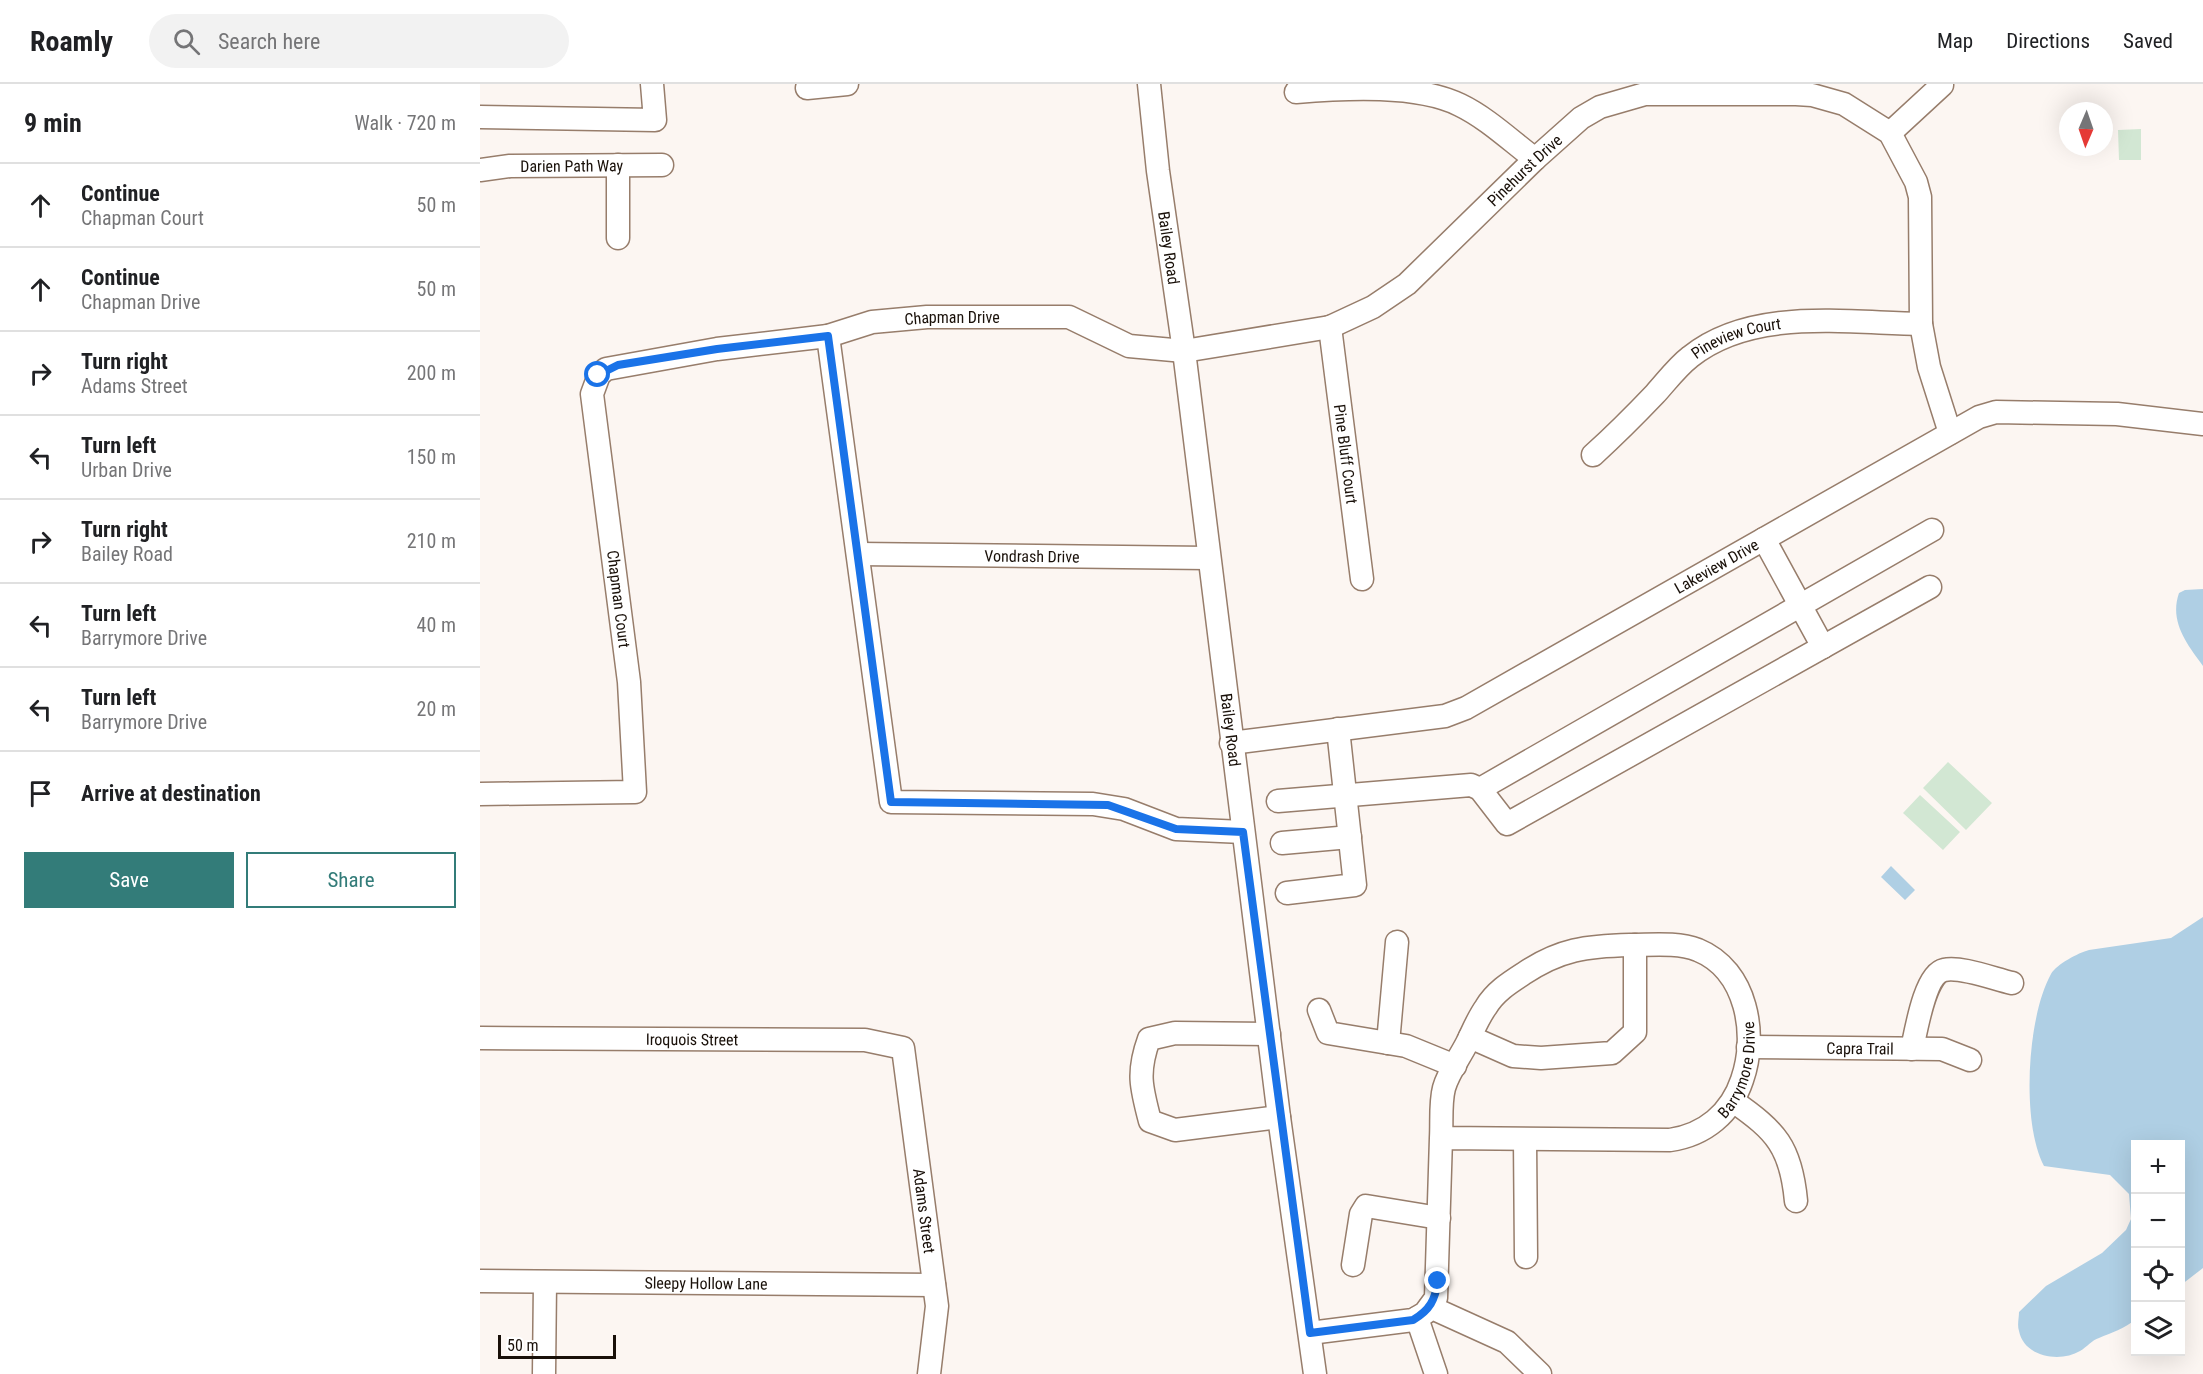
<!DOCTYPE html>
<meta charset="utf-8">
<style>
body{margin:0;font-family:"Roboto Condensed",sans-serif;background:#f2f2f2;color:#202124}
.controls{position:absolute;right:18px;bottom:18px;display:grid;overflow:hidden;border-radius:0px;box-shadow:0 6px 24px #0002}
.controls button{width:54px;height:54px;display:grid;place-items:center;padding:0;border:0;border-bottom:2px solid #e0e0e0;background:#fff;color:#202124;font:30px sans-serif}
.compass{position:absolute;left:1579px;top:18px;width:54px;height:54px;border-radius:50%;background:#fff;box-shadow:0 6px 24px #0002;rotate:182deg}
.scale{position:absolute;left:18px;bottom:15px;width:118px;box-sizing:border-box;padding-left:6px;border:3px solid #191009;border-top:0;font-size:16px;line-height:21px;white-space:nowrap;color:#191009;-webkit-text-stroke:4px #fff;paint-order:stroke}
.stop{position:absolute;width:18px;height:18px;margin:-14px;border:4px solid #1a73e8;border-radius:50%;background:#fff}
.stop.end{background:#1a73e8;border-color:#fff;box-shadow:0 2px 6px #0008}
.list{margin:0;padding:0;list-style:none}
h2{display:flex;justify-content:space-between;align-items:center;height:78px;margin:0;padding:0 24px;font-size:26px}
h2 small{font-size:20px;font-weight:400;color:#757577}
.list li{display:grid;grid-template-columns:39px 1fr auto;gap:18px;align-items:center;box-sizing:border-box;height:84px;padding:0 24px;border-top:2px solid #e0e0e0}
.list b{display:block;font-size:22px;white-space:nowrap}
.list p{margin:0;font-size:20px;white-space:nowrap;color:#757577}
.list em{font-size:20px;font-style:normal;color:#757577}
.actions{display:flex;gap:12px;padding:18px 24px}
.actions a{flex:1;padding:14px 0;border:2px solid #337c79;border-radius:0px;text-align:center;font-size:21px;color:#337c79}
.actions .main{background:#337c79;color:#fff}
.icon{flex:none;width:33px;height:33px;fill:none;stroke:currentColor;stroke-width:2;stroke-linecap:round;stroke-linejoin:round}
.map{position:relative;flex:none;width:1723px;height:1290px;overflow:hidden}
header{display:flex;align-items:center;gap:36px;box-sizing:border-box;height:84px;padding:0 30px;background:#fff;border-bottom:2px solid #e0e0e0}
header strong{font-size:28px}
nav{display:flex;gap:33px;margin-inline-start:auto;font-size:21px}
.search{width:420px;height:54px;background:#f2f2f2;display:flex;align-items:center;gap:15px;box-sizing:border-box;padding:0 21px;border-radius:33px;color:#757577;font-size:22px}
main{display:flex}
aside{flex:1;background:#fff}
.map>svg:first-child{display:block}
.green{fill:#d2e7d3}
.water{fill:#afcfe4}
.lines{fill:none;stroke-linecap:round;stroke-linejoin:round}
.minor-casing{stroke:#977d6b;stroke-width:25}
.minor{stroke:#fff;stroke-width:22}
.route{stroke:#1a73e8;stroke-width:8}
.labels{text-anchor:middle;stroke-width:4.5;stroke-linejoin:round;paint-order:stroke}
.street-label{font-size:16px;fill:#191009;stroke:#fff}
</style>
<header>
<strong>Roamly</strong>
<div class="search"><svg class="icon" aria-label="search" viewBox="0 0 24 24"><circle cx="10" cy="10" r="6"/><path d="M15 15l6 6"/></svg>Search here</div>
<nav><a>Map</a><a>Directions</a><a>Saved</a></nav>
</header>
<main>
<aside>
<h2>9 min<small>Walk · 720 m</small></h2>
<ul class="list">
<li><svg class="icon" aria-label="ahead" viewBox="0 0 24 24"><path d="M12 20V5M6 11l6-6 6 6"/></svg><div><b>Continue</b><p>Chapman Court</p></div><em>50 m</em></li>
<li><svg class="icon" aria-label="ahead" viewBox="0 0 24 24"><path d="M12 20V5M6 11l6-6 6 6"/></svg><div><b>Continue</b><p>Chapman Drive</p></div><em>50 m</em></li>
<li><svg class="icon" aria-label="right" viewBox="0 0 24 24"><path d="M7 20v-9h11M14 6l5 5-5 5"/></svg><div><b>Turn right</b><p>Adams Street</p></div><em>200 m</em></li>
<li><svg class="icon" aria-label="left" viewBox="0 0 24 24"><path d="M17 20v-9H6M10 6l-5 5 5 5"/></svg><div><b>Turn left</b><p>Urban Drive</p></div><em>150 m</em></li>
<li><svg class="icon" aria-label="right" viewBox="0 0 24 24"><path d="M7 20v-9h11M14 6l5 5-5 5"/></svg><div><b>Turn right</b><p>Bailey Road</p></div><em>210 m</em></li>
<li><svg class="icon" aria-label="left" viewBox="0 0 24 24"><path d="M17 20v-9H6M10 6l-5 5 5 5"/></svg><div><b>Turn left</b><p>Barrymore Drive</p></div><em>40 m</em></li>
<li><svg class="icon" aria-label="left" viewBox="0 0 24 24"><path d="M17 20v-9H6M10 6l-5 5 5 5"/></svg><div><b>Turn left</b><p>Barrymore Drive</p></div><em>20 m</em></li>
<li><svg class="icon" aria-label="arrive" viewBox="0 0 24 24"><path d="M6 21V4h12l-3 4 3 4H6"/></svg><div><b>Arrive at destination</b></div></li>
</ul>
<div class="actions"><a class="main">Save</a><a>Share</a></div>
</aside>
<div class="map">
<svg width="1723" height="1290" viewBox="0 0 1723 1290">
<rect width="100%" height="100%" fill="#fcf6f2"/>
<!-- green -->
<path class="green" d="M 1661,45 L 1661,76 L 1639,76 L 1638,46 Z
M 1468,678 L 1512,719 L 1486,746 L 1443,704 Z
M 1440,711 L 1480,748 L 1463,766 L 1423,729 Z"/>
<!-- water -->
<path class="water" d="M 1723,505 L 1723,582 C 1707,560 1689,538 1699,509 L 1705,506 Z
M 1411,782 L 1435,806 L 1425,816 L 1401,793 Z
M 1723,833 L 1723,1184 L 1701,1201 L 1700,1060 L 1656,1060 L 1655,1236 C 1645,1244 1631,1249 1619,1254 C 1612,1256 1607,1263 1600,1267 C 1580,1279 1544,1273 1539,1247 C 1537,1241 1539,1234 1539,1228 L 1566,1202 L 1622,1169 L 1646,1146 L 1651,1135 L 1649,1110 L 1630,1091 L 1564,1082 C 1541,1039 1547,933 1571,890 C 1577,880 1598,869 1609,866 L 1691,854 Z"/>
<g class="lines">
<!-- minor casing -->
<g class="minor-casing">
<g id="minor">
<path id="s1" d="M 669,0 L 678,87 L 704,267 L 799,1033 L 835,1290"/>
<path d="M 327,4 L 367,0"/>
<path d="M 816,8 C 865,4 937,0 980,21 C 1007,34 1031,57 1055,75"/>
<path d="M 0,33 L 175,36 L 172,0"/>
<path d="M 1410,49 L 1462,1"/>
<path id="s2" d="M 0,86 L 30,82 L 182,81"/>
<path d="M 138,154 L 138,81"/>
<path id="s3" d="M 850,243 L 882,495"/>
<path d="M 348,252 L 411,718 L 613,720 L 644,725 L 696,745 L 763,748"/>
<path id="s4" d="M 1113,371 C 1135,351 1155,331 1175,310 C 1186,298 1197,283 1210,273 C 1272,223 1367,239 1441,240"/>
<path d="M 1284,455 L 1343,563"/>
<path id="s5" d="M 378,470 L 728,474"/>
<path id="s6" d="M 751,659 L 965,632 L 986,624 L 1499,333 L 1516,328 L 1637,330 L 1723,340"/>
<path d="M 1000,705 L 1452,446"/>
<path id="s7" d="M 0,710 L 155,708 L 149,598 L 112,310 L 119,291 L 126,285 L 237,265 L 348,252 L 392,238 L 447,233 L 589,233 L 649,262 L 704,267 L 850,243 L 893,223 L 927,200 L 1055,75 L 1101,34 L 1120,23 L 1165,10 L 1316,10 L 1332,11 L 1364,20 L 1410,49 L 1436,98 L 1440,113 L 1441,240 L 1449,283 L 1470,349"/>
<path d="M 798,717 L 991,701 L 1000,705 L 1027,740 L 1450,503"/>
<path d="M 802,759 L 870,753"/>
<path d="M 807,809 L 875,801 L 858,645"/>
<path d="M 839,926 L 848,949 L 926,962 L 975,982"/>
<path d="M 789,950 L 695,949 L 669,955 C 657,988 661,1003 670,1037 L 695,1046 L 799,1033"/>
<path d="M 990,953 L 1033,972 L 1061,974 L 1132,969 L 1155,948 L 1155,861"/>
<path id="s8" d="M 0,954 L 385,956 L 423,964 L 457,1222 L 449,1290"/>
<path d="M 908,959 L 917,858"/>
<path id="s9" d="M 1268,963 L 1462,965 L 1490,976"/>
<path d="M 1432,965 C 1436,947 1445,890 1464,886 C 1481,882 1514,895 1532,899"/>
<path d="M 1253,1017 C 1296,1047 1311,1063 1316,1117"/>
<path d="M 1045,1056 L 1046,1173"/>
<path d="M 873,1181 L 881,1130 L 886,1122 L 959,1134"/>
<path id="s10" d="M 0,1197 L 454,1201"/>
<path d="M 950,1223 L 1027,1258 L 1060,1290"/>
<path d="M 937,1234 L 956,1290"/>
<path id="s11" d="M 830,1249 L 933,1236 L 945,1229 L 956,1214 L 961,1054 L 1190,1056 C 1225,1051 1251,1029 1262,996 C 1278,951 1267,886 1218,866 C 1197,858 1172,861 1150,861 C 1107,862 1080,865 1043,890 C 1029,899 1015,908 1006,923 C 998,934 993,947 987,959 C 980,973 968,989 964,1004 C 960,1019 962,1038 961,1054"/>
<path d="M 64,1290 L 65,1198"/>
</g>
</g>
<!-- minor -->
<use href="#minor" class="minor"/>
</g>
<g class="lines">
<!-- route -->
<path class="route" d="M 118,291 L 138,281 L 237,265 L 348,252 L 411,718 L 628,721 L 696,745 L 763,748 L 830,1249 L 933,1236 C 950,1226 955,1216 958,1197"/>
</g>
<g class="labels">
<!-- street labels -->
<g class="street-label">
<text dy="6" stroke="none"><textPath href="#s2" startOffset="92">Darien Path Way</textPath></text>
<text dy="6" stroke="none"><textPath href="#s7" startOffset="1575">Pinehurst Drive</textPath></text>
<text dy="6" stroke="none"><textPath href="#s1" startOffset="165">Bailey Road</textPath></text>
<text dy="6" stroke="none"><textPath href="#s7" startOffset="936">Chapman Drive</textPath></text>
<text dy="6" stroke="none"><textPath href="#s4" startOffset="189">Pineview Court</textPath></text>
<text dy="6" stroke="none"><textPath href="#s3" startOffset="128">Pine Bluff Court</textPath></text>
<text dy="6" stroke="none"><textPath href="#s5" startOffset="174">Vondrash Drive</textPath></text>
<text dy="6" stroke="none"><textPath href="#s6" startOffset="526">Lakeview Drive</textPath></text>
<text transform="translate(139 515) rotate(83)" y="6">Chapman Court</text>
<text dy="6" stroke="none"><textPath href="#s1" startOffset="651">Bailey Road</textPath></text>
<text dy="6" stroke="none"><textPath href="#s8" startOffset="212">Iroquois Street</textPath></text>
<text dy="6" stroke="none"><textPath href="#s9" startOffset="112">Capra Trail</textPath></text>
<text dy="6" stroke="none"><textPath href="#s11" startOffset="633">Barrymore Drive</textPath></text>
<text dy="6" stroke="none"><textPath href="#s8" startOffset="588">Adams Street</textPath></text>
<text dy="6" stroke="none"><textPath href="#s10" startOffset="226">Sleepy Hollow Lane</textPath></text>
</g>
</g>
</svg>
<div class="controls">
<button>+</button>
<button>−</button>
<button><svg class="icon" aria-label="locate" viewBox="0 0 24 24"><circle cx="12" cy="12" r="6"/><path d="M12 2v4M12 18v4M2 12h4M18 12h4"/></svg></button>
<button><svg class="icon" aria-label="layers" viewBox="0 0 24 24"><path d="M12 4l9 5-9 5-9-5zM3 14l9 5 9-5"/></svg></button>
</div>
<svg class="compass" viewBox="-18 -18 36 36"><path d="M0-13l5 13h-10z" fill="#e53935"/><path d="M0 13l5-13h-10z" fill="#757577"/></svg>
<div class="scale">50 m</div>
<div class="stop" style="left:118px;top:291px"></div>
<div class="stop end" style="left:958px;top:1197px"></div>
</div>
</main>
